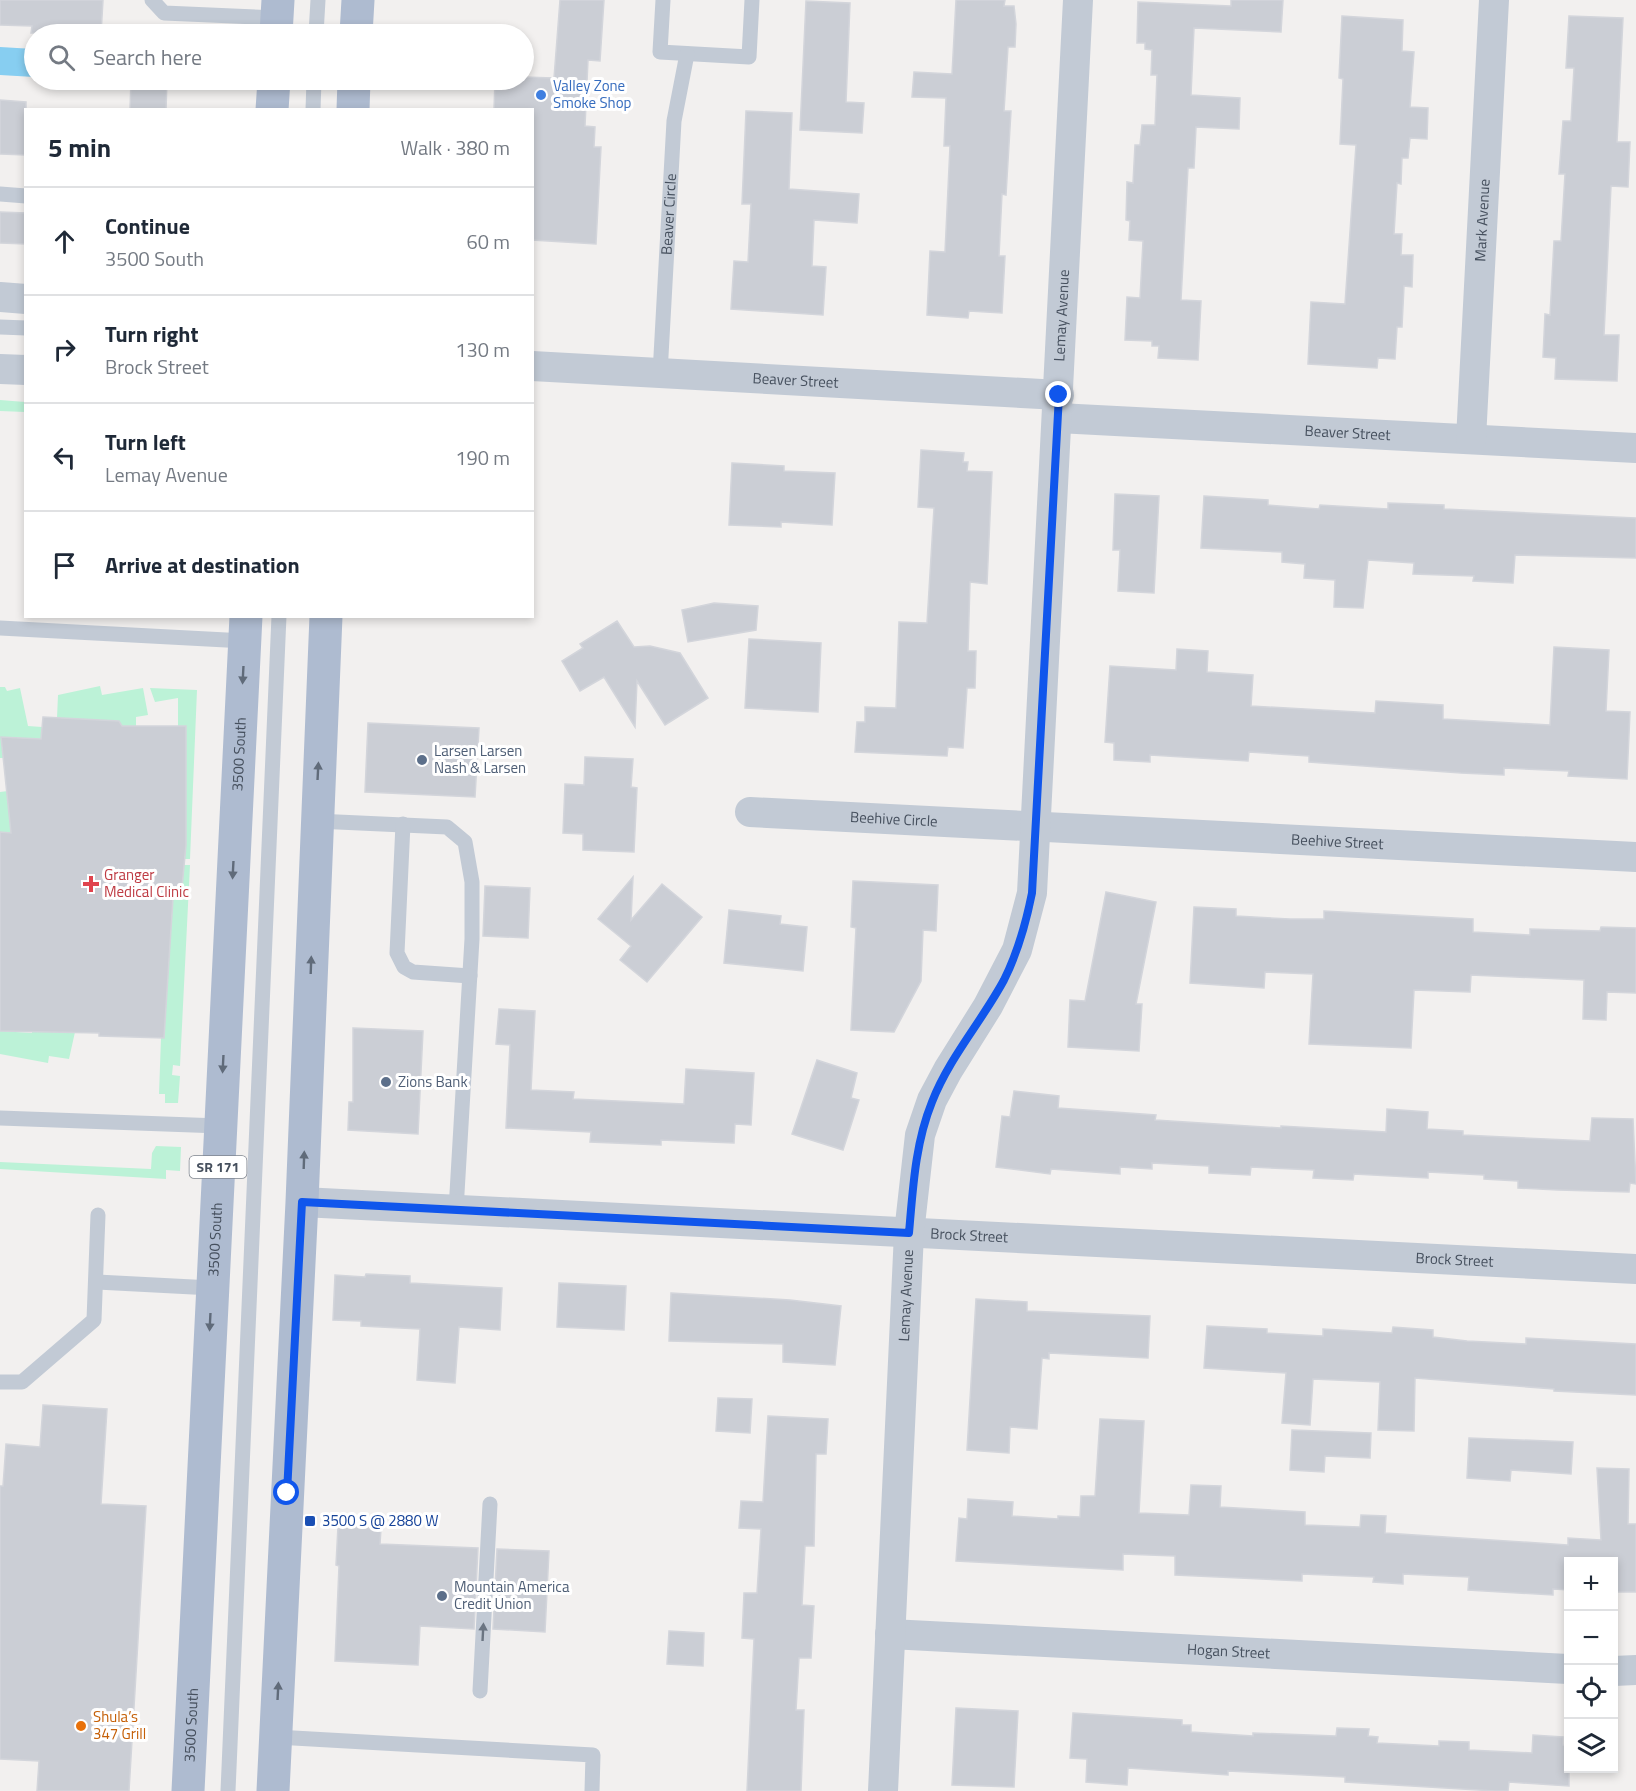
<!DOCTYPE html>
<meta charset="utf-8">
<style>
body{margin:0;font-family:"Titillium Web",sans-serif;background:#f2f2f3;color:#1f2937}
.controls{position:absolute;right:18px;bottom:18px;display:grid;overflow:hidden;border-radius:0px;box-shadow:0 3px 9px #0003}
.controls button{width:54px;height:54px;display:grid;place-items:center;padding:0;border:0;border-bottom:2px solid #e0e1e3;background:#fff;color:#1f2937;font:30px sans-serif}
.stop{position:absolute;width:18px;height:18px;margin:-14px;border:4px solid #1056ec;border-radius:50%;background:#fff}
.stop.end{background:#1056ec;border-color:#fff;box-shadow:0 2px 6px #0008}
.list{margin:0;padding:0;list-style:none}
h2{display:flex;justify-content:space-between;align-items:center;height:78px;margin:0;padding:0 24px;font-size:26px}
h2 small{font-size:20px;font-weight:400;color:#747a83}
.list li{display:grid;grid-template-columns:39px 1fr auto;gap:18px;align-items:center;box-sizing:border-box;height:108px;padding:0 24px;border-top:2px solid #e0e1e3}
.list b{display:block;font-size:22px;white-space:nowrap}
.list p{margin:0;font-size:20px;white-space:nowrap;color:#747a83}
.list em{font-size:20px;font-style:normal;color:#747a83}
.icon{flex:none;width:33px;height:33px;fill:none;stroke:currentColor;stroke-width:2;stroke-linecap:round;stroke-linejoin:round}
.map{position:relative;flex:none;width:1636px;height:1791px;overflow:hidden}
.search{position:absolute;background:#fff;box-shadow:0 3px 9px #0003;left:24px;top:24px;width:510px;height:66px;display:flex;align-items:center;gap:15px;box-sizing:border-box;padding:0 21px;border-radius:33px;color:#747a83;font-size:22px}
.panel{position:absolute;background:#fff;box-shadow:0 3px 9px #0003;left:24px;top:108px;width:510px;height:510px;border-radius:0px}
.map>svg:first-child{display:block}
.green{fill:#bcf2d7}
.water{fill:#87cef1}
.building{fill:#cbced5;stroke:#d3d5db;stroke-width:1.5}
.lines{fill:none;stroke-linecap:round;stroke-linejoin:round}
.lane{stroke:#c2cad5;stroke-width:15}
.street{stroke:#c2cad5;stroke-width:30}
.primary{stroke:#aebbd0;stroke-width:33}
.oneway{fill:#606b7a}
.oneway2{fill:#6b7582}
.route{stroke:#1056ec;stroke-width:8}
.shop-dot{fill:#3f7fe0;stroke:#fff;stroke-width:2}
.service-dot{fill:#5c6f8a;stroke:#fff;stroke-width:2}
.health-dot{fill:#e0444e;stroke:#fff;stroke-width:2}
.transit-dot{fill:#1a4fb4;stroke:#fff;stroke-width:2}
.food-dot{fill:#e8710a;stroke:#fff;stroke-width:2}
.labels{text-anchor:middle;stroke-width:6;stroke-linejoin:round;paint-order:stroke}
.shield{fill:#fff;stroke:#7e848e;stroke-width:1.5}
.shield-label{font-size:14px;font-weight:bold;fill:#46505e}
.shop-label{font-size:15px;fill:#366cbe;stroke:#fff;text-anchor:start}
.street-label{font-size:15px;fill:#46505e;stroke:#fff}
.service-label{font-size:15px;fill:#4e5e75;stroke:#fff;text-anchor:start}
.health-label{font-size:15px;fill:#be3a42;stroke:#fff;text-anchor:start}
.transit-label{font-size:15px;fill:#164399;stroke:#fff;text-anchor:start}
.food-label{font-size:15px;fill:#c56008;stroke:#fff;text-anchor:start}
</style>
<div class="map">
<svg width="1636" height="1791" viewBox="0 0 1636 1791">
<rect width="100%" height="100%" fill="#f2f0ef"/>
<!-- green -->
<path class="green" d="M 0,400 L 25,402 L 25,412 L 0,411 Z
M 100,686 L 102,695 L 143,688 L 148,715 L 136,717 L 136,728 L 122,728 L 119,721 L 57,718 L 58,695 Z
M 0,687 L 5,687 L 7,691 L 20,688 L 28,726 L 42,727 L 41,739 L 1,737 L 3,758 L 0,758 Z
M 150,688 L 197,690 L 190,859 L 185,859 L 186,726 L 178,726 L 178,698 L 155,702 Z
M 8,791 L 12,842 L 0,832 L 0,792 Z
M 184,865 L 190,865 L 180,1066 L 173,1065 L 172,1075 L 180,1076 L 178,1103 L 165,1103 L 165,1094 L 159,1094 L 161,1038 L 164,1038 L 173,898 L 181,898 Z
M 32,1030 L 75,1032 L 69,1059 L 49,1056 L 48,1063 L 0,1054 L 0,1031 L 32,1033 Z
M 156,1146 L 181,1147 L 180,1171 L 166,1170 L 166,1179 L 0,1169 L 0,1162 L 151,1169 L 152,1153 Z"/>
<!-- water -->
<path class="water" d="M 0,47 L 34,49 L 34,77 L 0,75 Z"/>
<!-- building -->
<path class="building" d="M 0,0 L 103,0 L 101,34 L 31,33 L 32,26 L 0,25 Z
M 560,0 L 604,0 L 600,61 L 588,60 L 585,126 L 595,127 L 594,147 L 601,147 L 596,244 L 532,240 L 532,110 L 494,110 L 495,80 L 524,80 L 524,77 L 554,78 Z
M 956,0 L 1005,0 L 1004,6 L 1014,6 L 1016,24 L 1015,47 L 1008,47 L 1004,111 L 1011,111 L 1006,195 L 1002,194 L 999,256 L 1005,256 L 1002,313 L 969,311 L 968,318 L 927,315 L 930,251 L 945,252 L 950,146 L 944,146 L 946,98 L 912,97 L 914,72 L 952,74 Z
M 1231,0 L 1283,0 L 1281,32 L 1194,28 L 1191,95 L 1240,98 L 1239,129 L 1196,127 L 1194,168 L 1188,168 L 1181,300 L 1201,301 L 1198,360 L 1158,358 L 1159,346 L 1152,346 L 1152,341 L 1125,340 L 1127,297 L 1140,298 L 1143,241 L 1129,240 L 1130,221 L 1126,220 L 1127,182 L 1133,183 L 1135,145 L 1140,145 L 1142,125 L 1155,125 L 1157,75 L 1151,75 L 1152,50 L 1145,49 L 1145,43 L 1137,43 L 1138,2 L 1231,6 Z
M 806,1 L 850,3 L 846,102 L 864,103 L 862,133 L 800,130 Z
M 1342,16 L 1403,20 L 1402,51 L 1414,52 L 1410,107 L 1428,108 L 1427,139 L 1410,138 L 1408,158 L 1402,158 L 1401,184 L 1397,183 L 1394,234 L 1402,234 L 1401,255 L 1413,255 L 1412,287 L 1404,286 L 1402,327 L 1397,327 L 1395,359 L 1378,358 L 1377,368 L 1308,364 L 1311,302 L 1345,304 L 1356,145 L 1340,144 L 1343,79 L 1339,78 Z
M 1569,16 L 1623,18 L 1617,142 L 1630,142 L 1628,187 L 1611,186 L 1604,335 L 1619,335 L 1617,381 L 1555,379 L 1556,358 L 1543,357 L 1545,314 L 1550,315 L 1554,241 L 1561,241 L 1565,174 L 1559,174 L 1563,121 L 1571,121 L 1574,68 L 1566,68 Z
M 131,80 L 167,80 L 166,110 L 130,110 Z
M 0,100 L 26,102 L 26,155 L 0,154 Z
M 746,111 L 792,113 L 789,189 L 859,194 L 857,223 L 814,220 L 812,266 L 826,267 L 823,315 L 731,309 L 734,261 L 748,262 L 751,204 L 742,204 Z
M 0,212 L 26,213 L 26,244 L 0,243 Z
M 921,450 L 964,453 L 963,462 L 968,462 L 967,471 L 992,472 L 987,584 L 970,582 L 968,651 L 976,651 L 975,688 L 967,688 L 963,748 L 948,747 L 947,756 L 855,752 L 857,722 L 865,722 L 865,707 L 896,708 L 899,622 L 927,623 L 934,508 L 918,507 Z
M 732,463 L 784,466 L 784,471 L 835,473 L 832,525 L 781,522 L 781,527 L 729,525 Z
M 1115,494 L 1159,496 L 1154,593 L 1118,591 L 1120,550 L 1113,550 Z
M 1204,496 L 1268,500 L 1268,505 L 1319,509 L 1320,505 L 1388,509 L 1388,503 L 1444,505 L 1444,509 L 1636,518 L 1636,558 L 1515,555 L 1513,583 L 1473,581 L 1474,576 L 1413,574 L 1414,563 L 1368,560 L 1363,608 L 1334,607 L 1335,580 L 1304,578 L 1305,564 L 1282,562 L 1282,552 L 1201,548 Z
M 714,603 L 758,606 L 756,630 L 688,642 L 682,610 Z
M 617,621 L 634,647 L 650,646 L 680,653 L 708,698 L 665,725 L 637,681 L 635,727 L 604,677 L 580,691 L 562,661 L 583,648 L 580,644 Z
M 749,639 L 821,643 L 818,712 L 745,708 Z
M 1554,647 L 1609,650 L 1606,711 L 1630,712 L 1627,779 L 1568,776 L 1569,771 L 1504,768 L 1504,775 L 1461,773 L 1309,762 L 1309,756 L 1249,752 L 1248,761 L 1150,755 L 1150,762 L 1114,760 L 1114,743 L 1105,742 L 1110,666 L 1176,670 L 1177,649 L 1208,651 L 1207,672 L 1253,675 L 1251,706 L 1375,713 L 1376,701 L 1443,705 L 1443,719 L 1550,725 Z
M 43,717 L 119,721 L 122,726 L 186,726 L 186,845 L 181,898 L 173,898 L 164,1038 L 99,1036 L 99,1033 L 0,1031 L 0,832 L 11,833 L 1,737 L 41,739 Z
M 368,723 L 479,728 L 475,797 L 365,792 Z
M 585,757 L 633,759 L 631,787 L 637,788 L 634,852 L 583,850 L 583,834 L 563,833 L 565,784 L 584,785 Z
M 633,877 L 631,920 L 662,884 L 702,917 L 647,982 L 620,960 L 631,946 L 598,919 Z
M 853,881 L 938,885 L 936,931 L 923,930 L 921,981 L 894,1032 L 851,1030 L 856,928 L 851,927 Z
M 485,886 L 530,888 L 528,938 L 483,936 Z
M 1106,892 L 1156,902 L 1136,1004 L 1142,1004 L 1139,1051 L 1068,1047 L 1070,1000 L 1085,1001 Z
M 1194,907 L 1236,909 L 1236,916 L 1290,919 L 1324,919 L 1324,911 L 1473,919 L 1473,932 L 1530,935 L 1530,929 L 1600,931 L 1601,927 L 1636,928 L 1636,993 L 1607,992 L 1606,1020 L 1583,1019 L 1584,980 L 1471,975 L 1470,992 L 1414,990 L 1411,1048 L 1309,1044 L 1313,974 L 1265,972 L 1264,988 L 1190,983 Z
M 729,910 L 781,916 L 780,924 L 807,927 L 803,971 L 724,963 Z
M 499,1009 L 535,1011 L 531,1090 L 574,1092 L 573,1099 L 684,1104 L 686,1069 L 754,1073 L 751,1125 L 735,1124 L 734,1143 L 661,1140 L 661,1145 L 590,1142 L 591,1132 L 506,1128 L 510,1045 L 496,1044 Z
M 353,1028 L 423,1031 L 418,1134 L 348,1130 L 349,1102 L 353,1102 Z
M 817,1060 L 857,1073 L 851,1098 L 859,1100 L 843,1150 L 792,1134 Z
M 1014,1091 L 1059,1096 L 1058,1108 L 1156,1115 L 1155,1120 L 1281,1128 L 1281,1126 L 1386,1132 L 1387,1109 L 1428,1112 L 1427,1129 L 1463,1131 L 1463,1135 L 1590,1141 L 1592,1118 L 1633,1119 L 1636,1184 L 1630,1183 L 1629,1192 L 1558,1190 L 1518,1188 L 1518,1181 L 1484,1179 L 1484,1175 L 1428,1172 L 1428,1178 L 1354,1174 L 1353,1180 L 1313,1178 L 1314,1170 L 1251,1167 L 1250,1175 L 1209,1173 L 1209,1166 L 1152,1163 L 1152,1169 L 1120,1167 L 1120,1174 L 1051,1169 L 1050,1174 L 996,1167 L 1002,1116 L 1010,1117 Z
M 366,1274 L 410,1276 L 410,1283 L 502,1288 L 500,1330 L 459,1327 L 455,1383 L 417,1380 L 420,1329 L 361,1326 L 361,1321 L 333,1320 L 335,1275 L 365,1277 Z
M 559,1283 L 626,1286 L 624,1330 L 557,1327 Z
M 671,1293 L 790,1300 L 841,1306 L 835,1365 L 783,1362 L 783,1344 L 669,1341 Z
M 976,1299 L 1027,1302 L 1027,1311 L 1150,1316 L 1148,1358 L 1049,1353 L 1049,1359 L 1042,1358 L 1037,1429 L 1010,1427 L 1009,1453 L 967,1450 Z
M 1207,1326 L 1267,1329 L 1267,1333 L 1323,1336 L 1323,1329 L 1392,1333 L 1393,1327 L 1433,1330 L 1433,1337 L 1467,1341 L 1526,1344 L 1526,1338 L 1636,1344 L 1636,1395 L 1554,1391 L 1554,1389 L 1415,1378 L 1414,1431 L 1378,1430 L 1380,1382 L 1313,1379 L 1310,1425 L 1282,1423 L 1286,1373 L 1204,1368 Z
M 718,1398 L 752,1399 L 750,1433 L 716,1431 Z
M 43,1405 L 107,1409 L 101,1504 L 146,1506 L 129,1791 L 37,1791 L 39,1761 L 0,1759 L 0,1486 L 3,1486 L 6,1444 L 40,1447 Z
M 768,1416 L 828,1419 L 826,1454 L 816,1454 L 814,1546 L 805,1546 L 802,1605 L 814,1606 L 811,1658 L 799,1658 L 796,1710 L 804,1710 L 801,1791 L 747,1791 L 754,1639 L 742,1638 L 744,1593 L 757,1593 L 761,1529 L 739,1528 L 741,1501 L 763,1502 Z
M 1100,1419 L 1144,1421 L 1139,1513 L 1189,1515 L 1191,1485 L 1221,1486 L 1220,1507 L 1305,1512 L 1305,1525 L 1360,1527 L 1361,1515 L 1386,1516 L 1385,1533 L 1568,1545 L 1568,1538 L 1601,1540 L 1597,1468 L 1629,1469 L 1628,1524 L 1636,1524 L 1636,1592 L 1614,1592 L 1614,1562 L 1569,1562 L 1569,1590 L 1553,1589 L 1553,1595 L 1468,1590 L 1469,1577 L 1403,1574 L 1403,1584 L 1373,1582 L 1374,1577 L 1302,1574 L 1302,1581 L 1175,1575 L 1175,1556 L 1123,1554 L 1123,1570 L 956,1561 L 959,1518 L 967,1519 L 968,1499 L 1013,1502 L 1012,1516 L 1058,1519 L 1058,1516 L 1080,1517 L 1081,1496 L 1095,1496 Z
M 1292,1430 L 1371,1433 L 1370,1458 L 1325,1456 L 1324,1472 L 1290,1470 Z
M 1469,1438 L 1573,1442 L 1571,1474 L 1511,1470 L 1510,1481 L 1467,1478 Z
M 338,1526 L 381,1528 L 380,1544 L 478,1548 L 474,1629 L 420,1626 L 418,1665 L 335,1661 L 339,1566 L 336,1565 Z
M 497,1549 L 549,1551 L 545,1632 L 493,1629 Z
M 669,1631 L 704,1633 L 703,1666 L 667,1664 Z
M 956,1708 L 1018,1711 L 1014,1787 L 952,1785 Z
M 1073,1713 L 1182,1720 L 1182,1725 L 1191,1725 L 1191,1732 L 1253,1736 L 1253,1733 L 1336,1736 L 1337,1728 L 1369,1729 L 1368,1736 L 1378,1737 L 1377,1743 L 1439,1746 L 1439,1741 L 1469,1742 L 1469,1750 L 1532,1753 L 1533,1735 L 1563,1737 L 1563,1745 L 1569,1746 L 1569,1786 L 1509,1782 L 1508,1791 L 1495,1791 L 1345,1782 L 1345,1777 L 1228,1771 L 1228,1775 L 1128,1768 L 1127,1785 L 1086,1782 L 1087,1759 L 1070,1758 Z"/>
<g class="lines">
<!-- lane -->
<g class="lane">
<path d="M 152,0 L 164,13 L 277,18"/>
<path d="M 663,0 L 660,52 L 749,57 L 752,0"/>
<path d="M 316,34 L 318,0"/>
<path d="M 313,110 L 314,80"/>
<path d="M 0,194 L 26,196"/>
<path d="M 0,327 L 26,328"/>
<path id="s1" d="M 660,374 L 674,121 L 687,54"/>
<path d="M 0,628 L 245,641"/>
<path d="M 316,821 L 447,827 L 465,842 L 472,882 L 472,939 L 456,1210"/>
<path d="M 403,824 L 397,953 L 404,967 L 413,972 L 470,976"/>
<path d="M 0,1118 L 220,1126"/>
<path d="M 97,1282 L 212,1288"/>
<path d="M 0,1382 L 22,1382 L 94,1320 L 98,1215"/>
<path d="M 480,1691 L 490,1504"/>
<path d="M 276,1737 L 593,1755 L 592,1791"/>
<path d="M 228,1791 L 279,616"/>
</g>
<!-- street -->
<g class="street">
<path d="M 0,297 L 26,299"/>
<path id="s2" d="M 532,366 L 1059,395"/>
<path d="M 0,369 L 26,370"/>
<path id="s3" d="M 1058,418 L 1636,448"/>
<path id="s4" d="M 1471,439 L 1494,0"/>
<path id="s5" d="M 750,812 L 1636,857"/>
<path id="s6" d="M 302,1202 L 1636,1269"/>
<path id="s7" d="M 890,1634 L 1568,1669"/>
<path d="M 1614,1671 L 1636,1670"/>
<path id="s8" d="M 883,1791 L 909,1233 L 920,1135 L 932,1100 L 948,1070 L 988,1006 L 1017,950 L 1032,893 L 1078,0"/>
</g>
<!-- primary -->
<g class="primary">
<path d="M 276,34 L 278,0"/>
<path d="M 356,34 L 358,0"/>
<path d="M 272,110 L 274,80"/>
<path d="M 353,110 L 354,80"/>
<path id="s9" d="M 188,1791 L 246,616"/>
<path d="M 273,1791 L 302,1202 L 326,616"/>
</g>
</g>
<!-- one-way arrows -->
<defs><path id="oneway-solid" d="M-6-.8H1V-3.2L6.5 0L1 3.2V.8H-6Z" transform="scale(1.5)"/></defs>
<g class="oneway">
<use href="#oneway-solid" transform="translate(243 675) rotate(93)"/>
<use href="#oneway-solid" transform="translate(318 771) rotate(-87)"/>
<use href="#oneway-solid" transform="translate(233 870) rotate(93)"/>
<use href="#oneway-solid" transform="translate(311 965) rotate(-88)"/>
<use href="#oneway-solid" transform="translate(223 1064) rotate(93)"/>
<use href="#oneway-solid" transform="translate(304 1160) rotate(-88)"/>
<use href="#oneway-solid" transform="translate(210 1322) rotate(93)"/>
<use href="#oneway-solid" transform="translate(278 1691) rotate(-87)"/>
</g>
<use class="oneway2" href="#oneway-solid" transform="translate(483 1632) rotate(-87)"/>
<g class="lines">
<!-- route -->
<path class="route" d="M 287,1493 L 302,1202 L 909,1233 C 913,1188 915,1144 932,1102 C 949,1058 982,1021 1004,980 C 1018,952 1026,923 1032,893 L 1059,395"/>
</g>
<!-- markers -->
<circle class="shop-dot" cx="541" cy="95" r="6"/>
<g class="service-dot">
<circle cx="422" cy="760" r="6"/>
<circle cx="386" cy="1082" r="6"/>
<circle cx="442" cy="1596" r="6"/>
</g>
<path class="health-dot" d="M88 875h6v6h6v6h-6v6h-6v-6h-6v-6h6z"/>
<rect class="transit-dot" x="304" y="1515" width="12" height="12" rx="3"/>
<circle class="food-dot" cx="81" cy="1726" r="6"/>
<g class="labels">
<!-- shield labels -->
<rect class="shield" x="189.5" y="1156" width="57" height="22" rx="4.5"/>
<g class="shield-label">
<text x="218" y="1172">SR 171</text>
</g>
<!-- shop labels -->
<g class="shop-label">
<text x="553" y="91">Valley Zone<tspan x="553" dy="17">Smoke Shop</tspan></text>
</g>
<!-- street labels -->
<g class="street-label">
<text dy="5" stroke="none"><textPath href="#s1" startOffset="160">Beaver Circle</textPath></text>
<text dy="5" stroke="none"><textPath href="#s4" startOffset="219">Mark Avenue</textPath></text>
<text dy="5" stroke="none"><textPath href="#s8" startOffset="1504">Lemay Avenue</textPath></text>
<text dy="5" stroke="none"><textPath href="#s2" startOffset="264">Beaver Street</textPath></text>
<text dy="5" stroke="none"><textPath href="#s3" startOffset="290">Beaver Street</textPath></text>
<text dy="5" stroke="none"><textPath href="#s9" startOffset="1038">3500 South</textPath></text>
<text dy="5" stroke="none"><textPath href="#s5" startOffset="144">Beehive Circle</textPath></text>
<text dy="5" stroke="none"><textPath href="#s5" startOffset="588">Beehive Street</textPath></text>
<text dy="5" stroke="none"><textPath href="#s6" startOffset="668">Brock Street</textPath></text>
<text dy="5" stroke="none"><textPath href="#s9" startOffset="552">3500 South</textPath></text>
<text dy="5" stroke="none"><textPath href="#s6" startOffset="1154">Brock Street</textPath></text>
<text dy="5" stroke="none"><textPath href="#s8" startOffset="496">Lemay Avenue</textPath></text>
<text dy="5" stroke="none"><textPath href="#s7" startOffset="339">Hogan Street</textPath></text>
<text dy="5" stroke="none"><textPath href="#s9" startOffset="66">3500 South</textPath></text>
</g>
<!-- service labels -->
<g class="service-label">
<text x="434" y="756">Larsen Larsen<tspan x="434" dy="17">Nash &amp; Larsen</tspan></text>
<text x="398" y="1087">Zions Bank</text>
<text x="454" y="1592">Mountain America<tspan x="454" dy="17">Credit Union</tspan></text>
</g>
<!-- health labels -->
<g class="health-label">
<text x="104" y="880">Granger<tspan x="104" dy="17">Medical Clinic</tspan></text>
</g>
<!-- transit labels -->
<g class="transit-label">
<text x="322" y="1526">3500 S @ 2880 W</text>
</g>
<!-- food labels -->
<g class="food-label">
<text x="93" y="1722">Shula’s<tspan x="93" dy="17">347 Grill</tspan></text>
</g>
</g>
</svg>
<div class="controls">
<button>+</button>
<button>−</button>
<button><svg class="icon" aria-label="locate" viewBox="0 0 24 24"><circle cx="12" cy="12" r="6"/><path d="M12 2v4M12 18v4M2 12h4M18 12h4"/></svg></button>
<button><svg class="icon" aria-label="layers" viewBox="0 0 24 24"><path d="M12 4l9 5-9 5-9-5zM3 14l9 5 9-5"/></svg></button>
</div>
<div class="stop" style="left:287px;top:1493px"></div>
<div class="stop end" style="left:1059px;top:395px"></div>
<div class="search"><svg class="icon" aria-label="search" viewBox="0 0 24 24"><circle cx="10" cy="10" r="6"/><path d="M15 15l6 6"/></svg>Search here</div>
<section class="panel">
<h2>5 min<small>Walk · 380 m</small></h2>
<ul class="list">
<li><svg class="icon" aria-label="ahead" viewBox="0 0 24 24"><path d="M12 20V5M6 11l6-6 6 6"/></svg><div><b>Continue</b><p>3500 South</p></div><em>60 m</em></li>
<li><svg class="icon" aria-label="right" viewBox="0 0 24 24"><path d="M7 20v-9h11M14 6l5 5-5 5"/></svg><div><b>Turn right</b><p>Brock Street</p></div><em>130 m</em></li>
<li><svg class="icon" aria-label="left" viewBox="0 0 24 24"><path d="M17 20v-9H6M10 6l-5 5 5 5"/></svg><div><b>Turn left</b><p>Lemay Avenue</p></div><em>190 m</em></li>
<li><svg class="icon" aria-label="arrive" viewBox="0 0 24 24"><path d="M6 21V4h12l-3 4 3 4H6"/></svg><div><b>Arrive at destination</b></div></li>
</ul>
</section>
</div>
